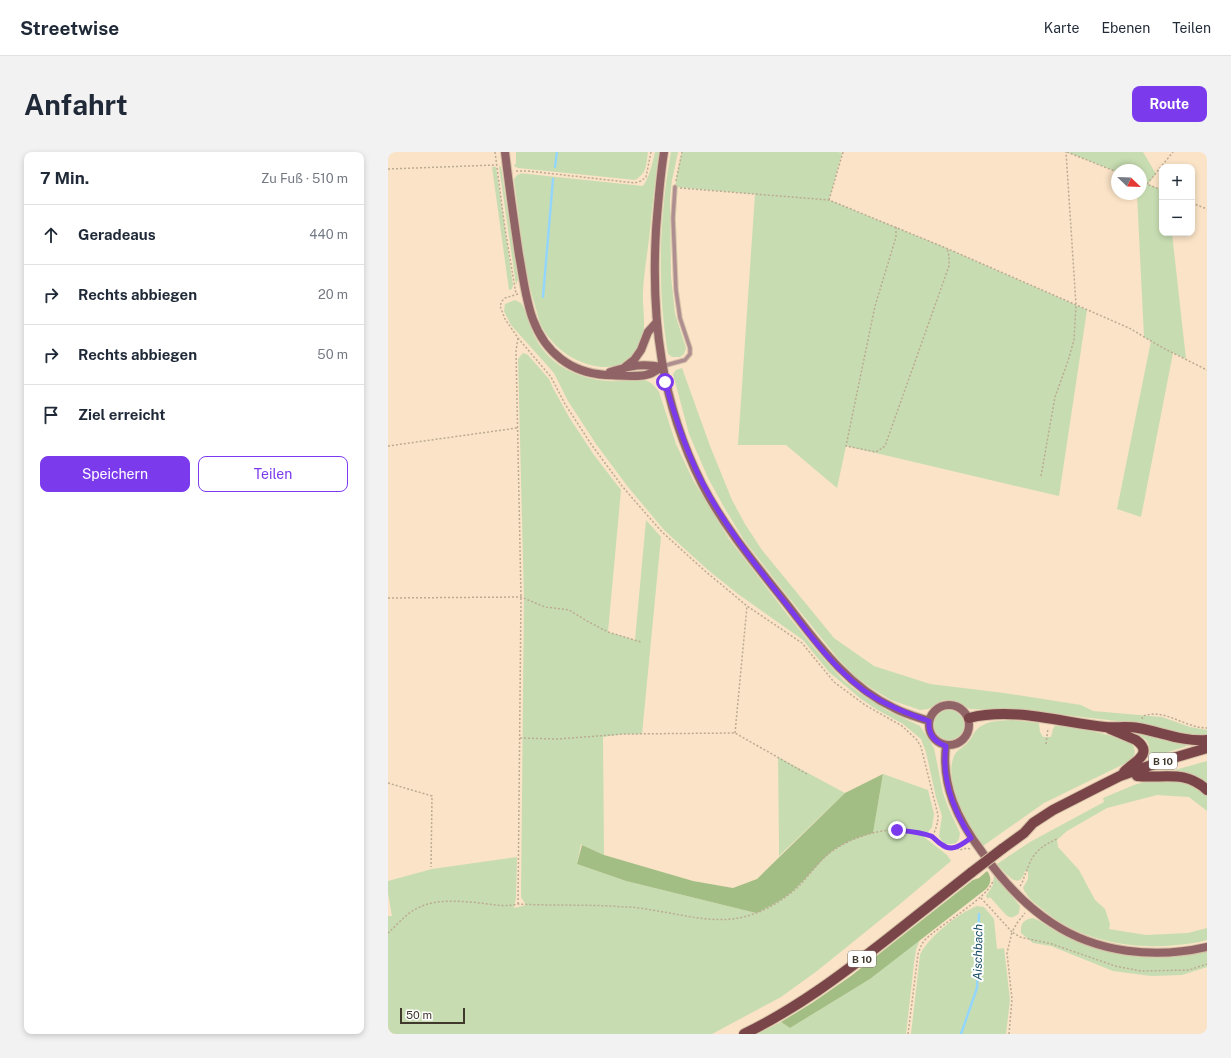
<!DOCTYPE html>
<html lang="de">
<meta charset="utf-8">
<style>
body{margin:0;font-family:"Public Sans",sans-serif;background:#f2f2f3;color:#1f2937}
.controls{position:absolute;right:12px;top:12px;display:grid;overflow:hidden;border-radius:8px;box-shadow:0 2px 6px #0003}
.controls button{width:36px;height:36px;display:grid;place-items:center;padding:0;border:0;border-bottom:1px solid #e0e1e3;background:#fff;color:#1f2937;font:20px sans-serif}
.compass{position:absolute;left:723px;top:12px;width:36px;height:36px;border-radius:50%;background:#fff;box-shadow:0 2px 6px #0003;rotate:113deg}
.scale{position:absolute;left:12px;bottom:10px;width:65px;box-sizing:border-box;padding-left:4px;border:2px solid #42392d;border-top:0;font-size:11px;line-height:14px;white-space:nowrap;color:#42392d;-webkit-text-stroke:3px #fff;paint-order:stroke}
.stop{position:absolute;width:12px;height:12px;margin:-9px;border:3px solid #7c3aed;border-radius:50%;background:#fff}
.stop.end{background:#7c3aed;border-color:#fff;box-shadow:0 1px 4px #0008}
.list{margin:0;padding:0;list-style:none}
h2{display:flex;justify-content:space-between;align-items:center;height:52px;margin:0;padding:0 16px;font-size:17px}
h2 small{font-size:13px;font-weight:400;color:#747a83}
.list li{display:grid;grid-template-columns:26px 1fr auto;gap:12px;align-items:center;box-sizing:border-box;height:60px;padding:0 16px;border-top:1px solid #e0e1e3}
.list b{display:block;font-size:15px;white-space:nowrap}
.list em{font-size:13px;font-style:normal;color:#747a83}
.actions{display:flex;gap:8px;padding:12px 16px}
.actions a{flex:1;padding:9px 0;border:1px solid #7c3aed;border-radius:8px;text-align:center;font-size:14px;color:#7c3aed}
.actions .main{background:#7c3aed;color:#fff}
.icon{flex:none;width:22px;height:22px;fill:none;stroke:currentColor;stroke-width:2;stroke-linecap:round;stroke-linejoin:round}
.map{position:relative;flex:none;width:819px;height:882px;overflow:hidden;border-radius:8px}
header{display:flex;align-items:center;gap:24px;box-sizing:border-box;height:56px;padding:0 20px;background:#fff;border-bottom:1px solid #e0e1e3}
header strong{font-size:19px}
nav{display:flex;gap:22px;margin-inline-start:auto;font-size:14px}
.intro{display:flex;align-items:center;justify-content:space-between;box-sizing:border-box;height:96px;padding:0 24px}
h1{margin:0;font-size:28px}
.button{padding:10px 18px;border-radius:8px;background:#7c3aed;color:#fff;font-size:14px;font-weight:700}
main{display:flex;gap:24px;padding:0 24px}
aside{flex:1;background:#fff;border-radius:8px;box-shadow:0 2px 6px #0003}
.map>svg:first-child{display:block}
.green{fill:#c7ddb1}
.forest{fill:#a2be85}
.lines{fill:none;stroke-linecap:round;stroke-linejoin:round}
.stream{stroke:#94d6fb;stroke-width:2.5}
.lane-casing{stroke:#d5c1a7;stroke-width:5.5}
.secondary-casing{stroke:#d5c1a7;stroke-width:10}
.primary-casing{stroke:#d5c1a7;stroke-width:12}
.path{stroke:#bcaa93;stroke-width:1.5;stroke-dasharray:2 2;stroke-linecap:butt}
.lane{stroke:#ae8e90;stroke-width:3.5}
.secondary{stroke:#906466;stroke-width:8}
.primary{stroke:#794549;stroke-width:10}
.primary-bridge-casing{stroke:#d5c1a7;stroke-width:12;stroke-linecap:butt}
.primary-bridge{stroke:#794549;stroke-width:10}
.route{stroke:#7c3aed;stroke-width:5}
.labels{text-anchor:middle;stroke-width:4;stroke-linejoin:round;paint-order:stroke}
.shield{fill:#fff;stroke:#7b746c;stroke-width:1}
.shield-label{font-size:10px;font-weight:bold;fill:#42392d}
.water-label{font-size:12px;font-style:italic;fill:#174c65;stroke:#fff}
</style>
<header>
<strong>Streetwise</strong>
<nav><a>Karte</a><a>Ebenen</a><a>Teilen</a></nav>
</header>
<div class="intro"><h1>Anfahrt</h1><a class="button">Route</a></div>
<main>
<aside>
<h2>7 Min.<small>Zu Fuß · 510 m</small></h2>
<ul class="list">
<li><svg class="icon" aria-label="ahead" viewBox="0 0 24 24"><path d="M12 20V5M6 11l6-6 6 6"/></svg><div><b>Geradeaus</b></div><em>440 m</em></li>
<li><svg class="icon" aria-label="right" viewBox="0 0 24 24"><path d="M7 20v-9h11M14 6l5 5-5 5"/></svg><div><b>Rechts abbiegen</b></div><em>20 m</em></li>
<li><svg class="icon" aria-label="right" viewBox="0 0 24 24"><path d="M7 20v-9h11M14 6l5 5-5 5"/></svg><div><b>Rechts abbiegen</b></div><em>50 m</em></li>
<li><svg class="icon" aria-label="arrive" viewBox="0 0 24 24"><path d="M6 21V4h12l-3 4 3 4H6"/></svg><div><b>Ziel erreicht</b></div></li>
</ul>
<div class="actions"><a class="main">Speichern</a><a>Teilen</a></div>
</aside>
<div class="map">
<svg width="819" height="882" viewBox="0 0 819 882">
<rect width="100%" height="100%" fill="#fae3c6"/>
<!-- green -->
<path class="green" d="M 128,0 L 260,0 C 258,13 259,21 247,28 L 130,16 L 126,14 L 128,11 Z
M 267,0 L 271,0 C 267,29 264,58 261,87 C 259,104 256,121 255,139 C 254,158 260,177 251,195 C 244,210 228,216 213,215 C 188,212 168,198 155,177 C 151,171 150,163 148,157 C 135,117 132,70 126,28 C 129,21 133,21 140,22 L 255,34 C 262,23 264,13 267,0 Z
M 283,0 L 290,0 L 284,28 L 282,46 L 283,124 L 287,162 L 298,196 L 296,202 L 292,205 L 284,205 L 280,202 C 269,136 271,66 283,0 Z
M 294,0 L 450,0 L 454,1 L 441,48 L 558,96 L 699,158 L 671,344 L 458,294 L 449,336 L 398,293 L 350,293 L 367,42 L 287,35 L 290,17 Z
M 679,0 L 755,0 L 768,22 L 760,32 L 774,38 L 774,81 L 784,81 L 798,207 L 785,201 L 753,365 L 729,357 L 763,189 L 756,185 L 749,42 L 753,42 L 753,18 L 729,18 L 729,20 Z
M 111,14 L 113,15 L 130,127 L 128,133 Z
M 104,15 L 108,15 L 125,133 L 124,137 L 121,138 Z
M 127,148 C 129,149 131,150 133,151 C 137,156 143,178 147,185 C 160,213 191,227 220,229 C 233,230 245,227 257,228 C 264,231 267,234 271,240 L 288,292 L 305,328 L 341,387 L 402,466 L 426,496 L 455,528 L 470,540 L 498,558 L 532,574 L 546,596 L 555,641 L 560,655 L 572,681 L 571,687 L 568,691 L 563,692 L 558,692 L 553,688 L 551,684 L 554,664 L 548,645 L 538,600 L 533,587 L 515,572 L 488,557 L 473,547 L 453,530 L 441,520 L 415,488 L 350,442 L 320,418 L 277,379 L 240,335 L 208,292 L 180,249 L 166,221 L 123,173 L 116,159 L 117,152 Z
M 135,201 L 140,203 L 161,227 L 165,236 L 181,265 L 206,303 L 233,338 L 220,480 L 247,488 L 258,368 L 273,385 L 254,582 L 236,582 L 215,585 L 216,703 L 194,693 L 193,692 L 189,712 L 238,729 L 368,761 C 383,754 397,747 409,735 C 424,721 435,703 454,693 C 463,687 475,684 485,681 L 495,622 L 540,638 L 546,662 L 544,675 L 536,685 L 559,703 L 563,709 L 512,752 L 429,819 L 393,845 L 324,882 L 0,882 L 0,764 L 4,764 L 0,741 L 0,729 L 44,717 L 129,705 L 128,745 L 126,756 L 138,753 L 133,745 L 136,446 L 130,207 Z
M 294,216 L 322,294 L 344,348 L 357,372 L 374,398 L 446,486 L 486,514 L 542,532 L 616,541 L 693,553 L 705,559 L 774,565 L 802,575 L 819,578 L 819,584 L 805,584 L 746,571 L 634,558 L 582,557 L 570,550 L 566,549 L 556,548 L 540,557 L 532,558 L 503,548 L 483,536 L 468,525 L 452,509 L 439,493 L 398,442 L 356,388 L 337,357 L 320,326 L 301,282 L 285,222 L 288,218 Z
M546 573a15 15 0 1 1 30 0a15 15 0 1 1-30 0Z
M 624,568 L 651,571 L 652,580 L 655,585 L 663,585 L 665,577 L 667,574 C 691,574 715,582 738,588 L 744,591 C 749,602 747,604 738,611 L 656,651 L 595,694 C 580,672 555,630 566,604 C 569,597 577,595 581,589 C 583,587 584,584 586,581 C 595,568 610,569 624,568 Z
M 745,579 L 802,593 L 762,606 C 762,585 759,590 745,579 Z
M 390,605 L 457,641 L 391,704 L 391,692 Z
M 819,609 L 819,632 L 787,619 L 787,618 Z
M 760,629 L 795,629 L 815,640 L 819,644 L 819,659 L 801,645 L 769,643 L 719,656 L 679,679 L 669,688 L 670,695 L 691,718 L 707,748 L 717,757 L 722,772 L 721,777 L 758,783 L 800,781 L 819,776 L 819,788 C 809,791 799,792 789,793 C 742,798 689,788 653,756 C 645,750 639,745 635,736 L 640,727 L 640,720 L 637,719 C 631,741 617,720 609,712 L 642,690 L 716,650 L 715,646 L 746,633 Z
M 606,723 L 632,754 L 631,761 C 627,765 623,767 618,763 L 602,745 L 600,747 L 598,744 L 605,733 Z
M 589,754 L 596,755 L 606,767 L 609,797 L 616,796 L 622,848 L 618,882 L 523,882 L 532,803 C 540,785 571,761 589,754 Z
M 645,766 C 656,770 665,779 677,784 C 724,805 768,812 819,798 L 819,815 L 794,823 L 763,824 L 725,819 L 663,794 L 645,791 L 633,781 C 632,772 636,767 645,766 Z
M 532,787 L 528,798 L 526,811 L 518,882 L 369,882 L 393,870 L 402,876 L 482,827 Z"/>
<!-- forest -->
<path class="forest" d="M 495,622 L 485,681 C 475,684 464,687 454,693 C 435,703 424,721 409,735 C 397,747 383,754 368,761 L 238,729 L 189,712 L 194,693 L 216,703 L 305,729 L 345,736 L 369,727 L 457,641 Z
M 599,719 C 604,725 603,732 598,737 L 482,827 L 402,876 L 393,870 L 424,851 L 463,824 L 585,728 L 591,726 Z"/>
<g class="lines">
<!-- stream -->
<path class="stream" d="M 167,15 L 169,0
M 155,145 L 165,27
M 573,882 L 589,836 L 591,762"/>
<!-- lane casing -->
<g class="lane-casing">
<path id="lane" d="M 275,214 L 297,208 L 302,202 L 302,196 L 292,166 L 288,138 L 285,66 L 287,35"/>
</g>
<!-- secondary casing -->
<g class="secondary-casing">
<path id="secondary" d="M 117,0 C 121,34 126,69 131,103 C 138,140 140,182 173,207 C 186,217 202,222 218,223 C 228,223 252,226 261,222 C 265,221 270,217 274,215
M 276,0 C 272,25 270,52 268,78 C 263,168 273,250 314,332 C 336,375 368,413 398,451 C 429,491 459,534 506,556 C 517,562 529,565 541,569
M 237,215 L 246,208 L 253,198 L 260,180 L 268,171
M 222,220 C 243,214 252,211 274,215
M541 573a20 20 0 1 1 40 0a20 20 0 1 1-40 0Z
M 558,593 C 553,634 570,668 594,700 C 613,727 636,753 664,771 C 709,801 767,807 819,795"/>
</g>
<!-- primary casing -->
<g class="primary-casing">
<path id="primary" d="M 581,566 C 625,555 672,570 717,575 C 728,576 739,574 750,576 C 773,580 795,590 819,588
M 722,577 L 748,588 C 767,602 745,610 736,620
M 749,624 C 775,627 796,617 819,638
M 614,697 L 636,681 L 645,671 L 665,658 L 714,633 L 732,624 L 775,609 L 819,596
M 356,882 C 408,857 453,823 498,788 C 526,766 555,743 584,720"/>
</g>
<!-- path -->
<path class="path" d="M 107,0 L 117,77 L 128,142
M 679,0 L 729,20
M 0,17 L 108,13
M 128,19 L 140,19 L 247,31 L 253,29 L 258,25 L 263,0
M 288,29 L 294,0
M 753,30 L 774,38
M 759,32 L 785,0
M 292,36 L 441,48 L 558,96 L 741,176 L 775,196 L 819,218
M 441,48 L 455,0
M 804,51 L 819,57
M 508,75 L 508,85 L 487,154 L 458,294 L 488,300 L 497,294 L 561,114 L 561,104 L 559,96
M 130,142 L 117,146 L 114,149 L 112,154 L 117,167 L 130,186 L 163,225 L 177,252 L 203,292 L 234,334 L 259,363 L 274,380 L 317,419 L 359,454 L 414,491 L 446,530 L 477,553 L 514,574 L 529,588 L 533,595 L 550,663 C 550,671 548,677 544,685 C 557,696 560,700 577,690
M 0,294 L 129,276
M 653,324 L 667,245 L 680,209 L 686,188 L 688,153 L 678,0
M 0,446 L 133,445 L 157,455 L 181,458 L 199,469 L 220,480 L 253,490
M 754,567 L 755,564 C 777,556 797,576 819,576
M 347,581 L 359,454
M 132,586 L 169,587 L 236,582 L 347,581 L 419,622
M 658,592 L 660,576
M 0,631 L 44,644 L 43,715
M 569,696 L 572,698 L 579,696 L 582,697
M 632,734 L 634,731 C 643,707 644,698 669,687
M 593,746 L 624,780 L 629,771 L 637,761
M 130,752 L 133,445 L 128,199 L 130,186
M 0,781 C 8,774 16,764 26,758 C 46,746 71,749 93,751 C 106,753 118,755 130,752 C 165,754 201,752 236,755 C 245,755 254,756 263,758 C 299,763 333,775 368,761 C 383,756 397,746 409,736 C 419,726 427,714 438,704 C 455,689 487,677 510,678 C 521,679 532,681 543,684
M 520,882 L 530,802 C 532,796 534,790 539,786 C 552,773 603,744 605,728
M 621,882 L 624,847 L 619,801 L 624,780 L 632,785 L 664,792 L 727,814 L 753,819 L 801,818 L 819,812"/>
<!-- lane -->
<use href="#lane" class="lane"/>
<!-- secondary -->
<use href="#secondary" class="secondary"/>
<!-- primary -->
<use href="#primary" class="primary"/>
<!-- primary-bridge casing -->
<g class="primary-bridge-casing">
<path id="primary-bridge" d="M 584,720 L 614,697"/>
</g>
<!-- primary-bridge -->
<use href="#primary-bridge" class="primary-bridge"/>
</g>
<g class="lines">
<!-- route -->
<path class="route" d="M 277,230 C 287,265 298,300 315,332 C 338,376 369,415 399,453 C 422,483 444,514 474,537 C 494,552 517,561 541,569 C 540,582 546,590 558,594 C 553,627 566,659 583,686 C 573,693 564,701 553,692 C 549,690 547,686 543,684 C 533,680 520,679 509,678"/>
</g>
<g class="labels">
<!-- shield labels -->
<g class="shield">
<rect x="761" y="601" width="28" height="16" rx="3"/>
<rect x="460" y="799" width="28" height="16" rx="3"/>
</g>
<g class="shield-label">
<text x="775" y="613">B 10</text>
<text x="474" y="811">B 10</text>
</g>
<!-- water labels -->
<g class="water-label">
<text transform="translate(590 800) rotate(-89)" y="4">Aischbach</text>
</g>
</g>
</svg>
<div class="controls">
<button>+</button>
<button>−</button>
</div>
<svg class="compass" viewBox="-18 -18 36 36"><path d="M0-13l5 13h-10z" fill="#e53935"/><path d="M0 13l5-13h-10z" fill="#747a83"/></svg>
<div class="scale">50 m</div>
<div class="stop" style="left:277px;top:230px"></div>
<div class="stop end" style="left:509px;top:678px"></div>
</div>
</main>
